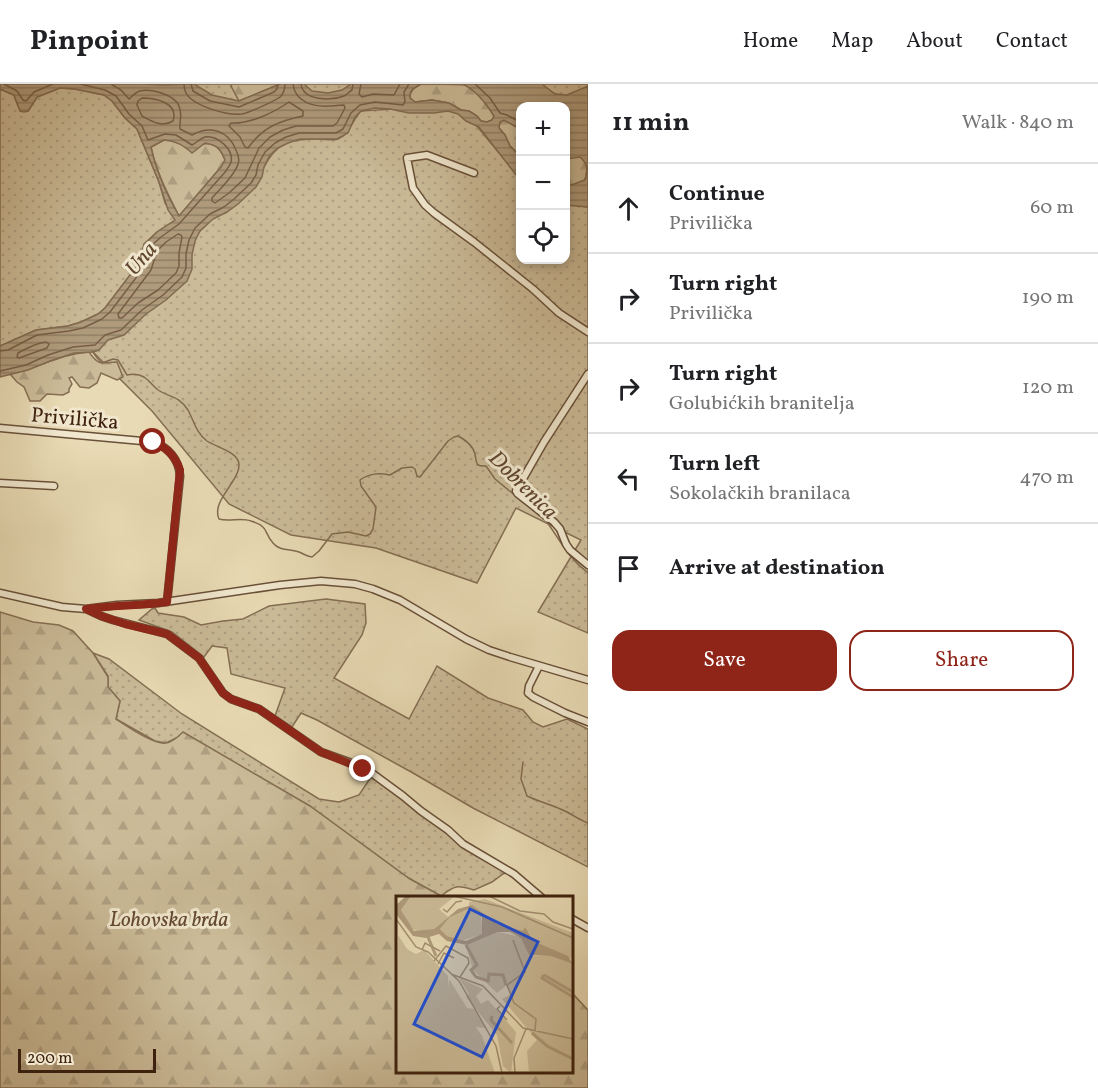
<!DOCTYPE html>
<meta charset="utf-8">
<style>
body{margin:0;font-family:Vollkorn,serif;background:#f2f2f2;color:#202124}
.controls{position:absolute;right:18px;top:18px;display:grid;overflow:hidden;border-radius:12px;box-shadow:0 3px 9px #0003}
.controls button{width:54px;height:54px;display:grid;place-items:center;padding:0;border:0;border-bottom:2px solid #e0e0e0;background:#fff;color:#202124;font:30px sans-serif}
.scale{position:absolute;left:18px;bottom:15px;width:138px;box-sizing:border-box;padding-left:6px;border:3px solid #3f220e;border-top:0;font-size:16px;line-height:21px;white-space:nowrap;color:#3f220e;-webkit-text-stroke:4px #f0e7ce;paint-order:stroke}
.stop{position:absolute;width:18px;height:18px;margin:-14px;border:4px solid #8f2418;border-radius:50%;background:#fff}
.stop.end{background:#8f2418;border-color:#fff;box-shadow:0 2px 6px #0008}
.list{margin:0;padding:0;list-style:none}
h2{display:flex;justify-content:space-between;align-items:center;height:78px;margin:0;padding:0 24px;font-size:26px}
h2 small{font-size:20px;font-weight:400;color:#757577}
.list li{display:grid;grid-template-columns:39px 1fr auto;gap:18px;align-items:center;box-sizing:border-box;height:90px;padding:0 24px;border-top:2px solid #e0e0e0}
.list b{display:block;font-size:22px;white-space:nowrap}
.list p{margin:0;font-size:20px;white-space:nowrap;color:#757577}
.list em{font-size:20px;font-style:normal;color:#757577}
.actions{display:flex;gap:12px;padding:18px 24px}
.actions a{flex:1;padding:14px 0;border:2px solid #8f2418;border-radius:18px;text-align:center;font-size:21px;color:#8f2418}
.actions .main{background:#8f2418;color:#fff}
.icon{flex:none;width:33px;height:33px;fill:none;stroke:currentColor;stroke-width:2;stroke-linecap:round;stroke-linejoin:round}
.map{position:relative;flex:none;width:588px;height:1004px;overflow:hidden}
header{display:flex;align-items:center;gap:36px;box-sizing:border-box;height:84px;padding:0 30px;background:#fff;border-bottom:2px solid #e0e0e0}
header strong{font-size:28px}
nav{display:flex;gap:33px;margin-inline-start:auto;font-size:21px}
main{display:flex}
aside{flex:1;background:#fff}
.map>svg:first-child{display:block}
.grass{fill:url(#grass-dots);stroke:#856e53;stroke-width:1.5}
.forest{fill:url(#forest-firs);stroke:#856e53;stroke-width:1.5}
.water{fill:url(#water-rules);stroke:#826b50;stroke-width:1.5;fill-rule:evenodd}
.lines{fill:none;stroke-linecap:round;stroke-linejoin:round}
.shore{stroke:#775e45;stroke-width:1.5}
.stream{stroke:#826b50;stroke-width:1.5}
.minor-casing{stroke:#695038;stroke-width:9}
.minor{stroke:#f0e7ce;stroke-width:6}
.route{stroke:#8f2418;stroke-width:8}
.labels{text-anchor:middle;stroke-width:6;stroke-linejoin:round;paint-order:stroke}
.street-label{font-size:21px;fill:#3f220e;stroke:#f0e7ce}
.park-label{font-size:21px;font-style:italic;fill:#624830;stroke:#f0e7ce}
.water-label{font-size:22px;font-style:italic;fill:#61462f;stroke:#f0e7ce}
.inset-river{fill:none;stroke:#af9b7c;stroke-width:3}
.inset-road{fill:none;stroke:#a49072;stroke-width:1.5}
.view{fill:#1d4ed8;fill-opacity:0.15;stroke:#1d4ed8;stroke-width:3}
.inset-edge{fill:none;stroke:#3f220e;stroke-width:3}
</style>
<header>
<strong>Pinpoint</strong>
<nav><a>Home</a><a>Map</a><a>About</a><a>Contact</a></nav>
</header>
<main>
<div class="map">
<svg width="588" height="1004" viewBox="0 0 588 1004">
<defs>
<pattern id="grass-dots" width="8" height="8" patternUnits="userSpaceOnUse" patternTransform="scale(1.5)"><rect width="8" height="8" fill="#cbbb98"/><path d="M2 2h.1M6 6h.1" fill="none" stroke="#afa082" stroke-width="1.8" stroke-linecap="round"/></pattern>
<pattern id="forest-firs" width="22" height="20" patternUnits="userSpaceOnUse" patternTransform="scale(1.5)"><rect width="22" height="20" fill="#cbbb98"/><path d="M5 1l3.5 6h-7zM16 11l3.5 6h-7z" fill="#afa082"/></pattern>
<pattern id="water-rules" width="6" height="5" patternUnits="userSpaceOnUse" patternTransform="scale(1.5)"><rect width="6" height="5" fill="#af9b7c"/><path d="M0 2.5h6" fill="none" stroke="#907e64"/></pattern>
</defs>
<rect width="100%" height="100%" fill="#e8dab4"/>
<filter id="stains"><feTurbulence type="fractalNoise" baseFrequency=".00333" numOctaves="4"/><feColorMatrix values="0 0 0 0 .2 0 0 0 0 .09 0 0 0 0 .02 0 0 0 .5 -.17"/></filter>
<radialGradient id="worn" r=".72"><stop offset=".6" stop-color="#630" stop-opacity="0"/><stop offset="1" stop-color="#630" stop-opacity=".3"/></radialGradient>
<!-- grass -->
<path class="grass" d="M 133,0 L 361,0 L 341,8 L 228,22 L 144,5 Z
M 533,0 L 588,0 L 588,6 L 565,14 Z
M 60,4 L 75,5 L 104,11 L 112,17 L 125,34 L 137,45 L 159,98 L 165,119 L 176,136 L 157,148 L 144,160 L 140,178 L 105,224 L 98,230 L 81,238 L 68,242 L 36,246 L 0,262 L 0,5 L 14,11 L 18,22 L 28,27 L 37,13 Z
M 427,23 L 452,26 L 471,35 L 520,94 L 520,176 L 566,176 L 566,120 L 588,123 L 588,549 L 538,528 L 581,456 L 516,424 L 477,499 L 376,464 L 291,451 L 229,420 L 152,327 L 93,268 L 158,210 L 187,160 L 264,83 C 277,57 292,55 319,55 C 324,55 333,57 338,55 C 349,51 353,35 361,27 Z
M 326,515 L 365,520 L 366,539 L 362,551 L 334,594 L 409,635 L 437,582 L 488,614 L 523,626 L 533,638 L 543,643 L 567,635 L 588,645 L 588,783 L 473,724 L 413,689 L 317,636 L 301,629 L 292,643 L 275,632 L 285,604 L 231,590 L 227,564 L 212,562 L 204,573 L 172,548 L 139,536 L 153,524 L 155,524 L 158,529 L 184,533 L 201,541 L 223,537 L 243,535 L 269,522 Z
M 93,569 L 109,575 L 182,630 L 319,715 L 339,718 L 359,711 L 373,690 L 448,746 L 509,788 L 503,790 L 492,798 L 474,806 C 457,801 455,801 441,812 L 410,795 L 176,654 L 166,659 L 155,657 L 116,635 L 120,617 L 108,603 L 108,592 Z"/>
<!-- forest -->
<path class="forest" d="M 232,0 L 280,0 L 239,17 L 231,2 Z
M 421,0 C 433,0 454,0 465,1 C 478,6 487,21 494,32 L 492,36 L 487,38 L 481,37 L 477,32 L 469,27 L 461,26 L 449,19 L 432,16 L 415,18 L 410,14 C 410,6 414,4 421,0 Z
M 504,36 L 520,45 L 520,72 L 510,62 L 505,51 L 499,44 L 500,38 Z
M 164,56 C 167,56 170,56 173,57 C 178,58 181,61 186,61 C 207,61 216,53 225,76 L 221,83 L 179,132 C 168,110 156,88 151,63 Z
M 580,72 C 588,80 588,85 585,96 L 572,101 L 566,101 L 566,75 Z
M 89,268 C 99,282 100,279 117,278 L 123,293 L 117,296 L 101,289 L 97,299 L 89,304 L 80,303 L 72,293 L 69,294 L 72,300 L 69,305 L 69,308 L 63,311 L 47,310 L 40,317 L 30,317 L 24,303 L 17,298 L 10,290 C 38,284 61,270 89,268 Z
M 0,528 L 33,538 L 59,541 L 73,547 L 93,569 L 108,593 L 108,603 L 120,617 L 116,635 C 127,642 154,661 166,659 C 173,658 179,652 183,648 L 310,722 L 410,795 L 443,813 L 398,814 L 398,988 L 572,988 L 572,909 L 588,926 L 588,1004 L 0,1004 Z"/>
<!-- water -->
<path class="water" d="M 0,0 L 143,0 L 162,1 L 194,0 L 212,11 L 239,17 L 280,0 L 304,0 L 312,7 L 328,9 L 342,6 L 351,0 L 421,0 C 414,4 409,6 410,14 L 415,18 L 432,16 L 449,19 L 461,26 L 469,27 L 477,32 L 481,37 L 487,38 L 492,36 L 494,32 C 486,19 477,7 463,0 L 542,0 L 555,10 L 567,11 L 588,2 L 588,123 L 566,121 L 566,101 L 572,101 L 585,96 C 588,86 588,80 580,73 L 566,75 L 566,22 L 520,22 L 520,45 L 504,36 L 500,38 L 499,44 L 505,51 L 510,62 L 520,72 L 520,96 L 479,43 L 466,37 L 458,30 L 448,27 L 434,29 L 409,29 L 390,25 L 375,24 L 361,27 L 355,33 L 348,49 L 337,55 L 300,55 L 288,59 L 278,64 L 270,71 L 264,83 L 262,93 L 256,103 L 238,120 L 227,128 L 213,135 L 200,147 L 195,157 L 192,171 L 192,185 L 187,197 L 166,216 L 146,230 L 124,251 L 108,256 L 99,266 L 93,268 L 74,269 L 50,277 L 28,286 L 0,293 L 0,262 L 36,246 L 68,242 L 81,238 L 98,230 L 105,224 L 140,178 L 144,161 L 157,148 L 175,136 L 168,126 L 159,98 L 137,45 L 125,34 L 112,17 L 104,11 L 75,5 L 60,4 L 37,13 L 28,27 L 24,28 L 20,27 L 14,11 L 0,5 ZM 164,56 C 176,57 183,61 192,69 L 205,59 C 217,61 221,65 225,76 L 221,83 L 179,132 C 167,111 156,87 151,63 Z"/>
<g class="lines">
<!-- shore -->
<path class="shore" d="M 4,0 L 17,7 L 23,16 L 26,17 L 34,8 L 53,0
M 111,0 L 121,6 L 129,15 C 132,12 136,8 140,7 C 151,4 175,11 179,22 C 183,31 179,37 180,45 L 192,51 C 210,41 228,46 236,66 C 238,70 240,75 238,80 C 235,91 220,105 212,114 L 212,117 L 215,119 L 229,109 L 245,94 L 259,64 L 270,53 L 283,46 L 296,42 L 333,42 L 337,39 L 345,24 L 344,21 C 339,21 334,22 329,22 C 313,23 295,18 293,0
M 184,0 C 184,4 184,5 186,9 C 193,22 228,32 242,30 C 248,29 275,17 280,13 C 284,9 285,5 285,0
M 191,0 L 193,7 L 210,17 L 239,23 L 274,8 L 277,5 L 278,0
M 301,0 C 303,17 331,17 344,12 C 347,11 350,7 352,6 L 353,0
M 361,0 L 359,10 L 362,13 L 373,10 L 394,11 L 400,0
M 475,0 L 490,14 L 500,29 L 507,31 L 520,38
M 142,14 C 156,14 179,19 173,37 C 162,44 151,37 142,32 L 137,21 L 138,17 Z
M 289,18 L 303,27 L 303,32 C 279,37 263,43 248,64 L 245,63 L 240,53 L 229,42 L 231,39 C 250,40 273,29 289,18 Z
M 178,150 L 181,151 L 182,153 L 179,169 L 179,182 L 176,189 L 158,206 L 138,219 L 122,234 L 119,234 L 118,230 L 151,186 L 157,167 L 166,158 Z
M 46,258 L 49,260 L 47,264 L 19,274 L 17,273 L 18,269 C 27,264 36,259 46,258 Z
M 0,267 L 8,266 L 37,251 L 69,247 L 83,244 L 102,235 L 110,228 L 145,182 L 150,163 L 161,153 L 179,140 L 226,87 C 226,86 231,80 231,78 C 234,65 217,51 205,53 C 201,54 196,59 192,61 L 176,51 L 165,50 L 148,56 L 142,42 L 129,30 L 116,12 L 105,6 L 80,0
M 0,287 L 26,281 L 48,271 L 73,263 L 95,261 L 105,251 L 121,246 L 142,226 L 163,211 L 182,193 L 186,184 L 186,170 L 189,156 L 195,144 L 210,130 L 224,123 L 234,115 L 251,99 L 256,91 L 258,81 L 265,68 L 275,59 L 286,53 L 299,49 L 336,49 L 343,45 L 351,29 L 360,21 L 375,18 L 403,21 L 405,18 L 404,8 L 409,0"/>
<!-- stream -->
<path class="stream" d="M 92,267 L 97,274 L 102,279 L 113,275 L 118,276 L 127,291 C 132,290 139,290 144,293 C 150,297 153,302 158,306 C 170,314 178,311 188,326 C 194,337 196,349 207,357 C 216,363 239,368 239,381 C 239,398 211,417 219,435 C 230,438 241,433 251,437 C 270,443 263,448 273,459 C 279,467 291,465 299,468 C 304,470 306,472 312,473 L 319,467 L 332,450 L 348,448 L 366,452 L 370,450 L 373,445 L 376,423 L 361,402 L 360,396 C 370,389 379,389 390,391 L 402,384 L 412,383 L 415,385 L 417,392 L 420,393 L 448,357 L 454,353 L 458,352 C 464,355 470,360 473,365 C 479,374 471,383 486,382 L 495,395 L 517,413
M 532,425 C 537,431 545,434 549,441 C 563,461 568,473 588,489
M 523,678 L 521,695 L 527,712 C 539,718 553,721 565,727 C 573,731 580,736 588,739"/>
<!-- minor casing -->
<g class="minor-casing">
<path id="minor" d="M 474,89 L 427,71 L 407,74 L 413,104 L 425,121 L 434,129 L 474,158 L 533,205 L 559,229 L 588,248
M 588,290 L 544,358 L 516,407 L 518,410 L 554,438 L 560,445 L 566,460 L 570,466 L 588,481
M 0,344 L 153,358 C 168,363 179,375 180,392 L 167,518
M 0,399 L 54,402
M 0,509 L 62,523 L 86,525 L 117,521 L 158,519 L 280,501 L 321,497 L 355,500 L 373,505 L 400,516 L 466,555 L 489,566 L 510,573 L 588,596
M 86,525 L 101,532 L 113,536 L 167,550 L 199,574 L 223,609 L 231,615 L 259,625 L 321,668 L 349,678 L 373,690 L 403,712 L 421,727 L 448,746 L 463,760 L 514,790 L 542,814
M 539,582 L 529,602 L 528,609 L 533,613 L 565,629 L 588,638
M 572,835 L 588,844"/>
</g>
<!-- minor -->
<use href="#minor" class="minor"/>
</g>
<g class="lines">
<!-- route -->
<path class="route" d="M 153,358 C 167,363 175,372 180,386 L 167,518 C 140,522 113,521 86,525 L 101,532 L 125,540 L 167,550 L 199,574 L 223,609 L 231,615 L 259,625 L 321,668 L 363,685"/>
</g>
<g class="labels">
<!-- street labels -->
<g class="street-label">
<text transform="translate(75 334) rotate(5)" y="7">Privilička</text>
</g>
<!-- park labels -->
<g class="park-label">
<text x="169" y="842">Lohovska brda</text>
</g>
<!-- water labels -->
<g class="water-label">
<text transform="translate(140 174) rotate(-50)" y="8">Una</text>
<text transform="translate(524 400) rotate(45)" y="8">Dobrenica</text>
</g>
</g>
<!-- overview -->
<g transform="translate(396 812)">
<rect width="177" height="177" fill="#e8dab4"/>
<path d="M 15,0 L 56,0 L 58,1 L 43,13 L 52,21 L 38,33 L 24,36 L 16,33 L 5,14 ZM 89,3 L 177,37 L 177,63 L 155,56 L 127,36 L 99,28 L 73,10 L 73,6 ZM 71,13 L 85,20 L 87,38 L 68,44 L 51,40 L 44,33 L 54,21 ZM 103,36 L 125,41 L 135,60 L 157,60 L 177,68 L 177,177 L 133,177 L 131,155 L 141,144 L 106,103 L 115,98 L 110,90 L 101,97 L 77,74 L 70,49 ZM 63,82 L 87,93 L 80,100 L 85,108 L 92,104 L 120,136 L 115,177 L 107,170 L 101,139 L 70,101 L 73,98 ZM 53,83 L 71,112 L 78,113 L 89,132 L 79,131 L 52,92 Z" fill="#cbbb98"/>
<path d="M 2,39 L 11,53 L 20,58 L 28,54 L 52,80 L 52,92 L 86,140 L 99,177 L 0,177 Z" fill="#cbbb98"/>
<path d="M 10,0 L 15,0 L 5,14 L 18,35 L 38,33 L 62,13 L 76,9 L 101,28 L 127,35 L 129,31 L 137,45 L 172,60 L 177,68 L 155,60 L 133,59 L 125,42 L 114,36 L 102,36 L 71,49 L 51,45 L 43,38 L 30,42 L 17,40 L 0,18 L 0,9 ZM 72,13 L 86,21 L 86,38 L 70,45 L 51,40 L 44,33 L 54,21 Z" fill="#af9b7c" fill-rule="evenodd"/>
<path class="inset-river" d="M 32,41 L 40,60M 70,49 L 81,69 L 75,74 L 80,81 L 92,85 L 93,78 L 107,79 L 110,89M 148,79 L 146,82 L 177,101M 148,79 L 177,96M 96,120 L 95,124 L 116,147M 136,137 L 151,150 L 177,163"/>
<path class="inset-road" d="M 57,0 L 106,11 L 177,42M 93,0 L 124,15 L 148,18 L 157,26 L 177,33M 47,13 L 51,16 L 60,6 L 66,5M 0,23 L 20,51 L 32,56 L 63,85 L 100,150 L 106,177M 117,44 L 129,76 L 111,89 L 118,107 L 140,123 L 139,135M 26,54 L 29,47 L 44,55M 38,65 L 50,50 L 72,62 L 73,67 L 64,81M 42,68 L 48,57 L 58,62M 55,78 L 87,90 L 127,132 L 177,143M 104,110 L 101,113 L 111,124M 119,177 L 118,162 L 130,133"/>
<path class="view" d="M 74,13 L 142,46 L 86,161 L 18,128 Z"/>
<rect width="177" height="177" class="inset-edge"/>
</g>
<rect width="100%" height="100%" filter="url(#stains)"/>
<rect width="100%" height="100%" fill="url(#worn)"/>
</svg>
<div class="controls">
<button>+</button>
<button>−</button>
<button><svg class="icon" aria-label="locate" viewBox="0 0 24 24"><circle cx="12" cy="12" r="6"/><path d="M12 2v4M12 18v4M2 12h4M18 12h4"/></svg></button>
</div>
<div class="scale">200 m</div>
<div class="stop" style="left:153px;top:358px"></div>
<div class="stop end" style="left:363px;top:685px"></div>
</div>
<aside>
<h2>11 min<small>Walk · 840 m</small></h2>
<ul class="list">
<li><svg class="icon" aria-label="ahead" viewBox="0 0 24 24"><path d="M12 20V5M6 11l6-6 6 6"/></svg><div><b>Continue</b><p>Privilička</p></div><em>60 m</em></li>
<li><svg class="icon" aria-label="right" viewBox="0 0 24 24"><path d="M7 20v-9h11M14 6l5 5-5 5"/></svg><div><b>Turn right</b><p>Privilička</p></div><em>190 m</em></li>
<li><svg class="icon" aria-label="right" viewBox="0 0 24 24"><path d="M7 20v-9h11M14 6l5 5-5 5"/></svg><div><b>Turn right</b><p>Golubićkih branitelja</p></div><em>120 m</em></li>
<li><svg class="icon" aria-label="left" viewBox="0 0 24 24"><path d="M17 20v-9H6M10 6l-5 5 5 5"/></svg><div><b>Turn left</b><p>Sokolačkih branilaca</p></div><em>470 m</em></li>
<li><svg class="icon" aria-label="arrive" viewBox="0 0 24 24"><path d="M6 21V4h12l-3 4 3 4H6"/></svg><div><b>Arrive at destination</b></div></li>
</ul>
<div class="actions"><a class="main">Save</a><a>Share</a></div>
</aside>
</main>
